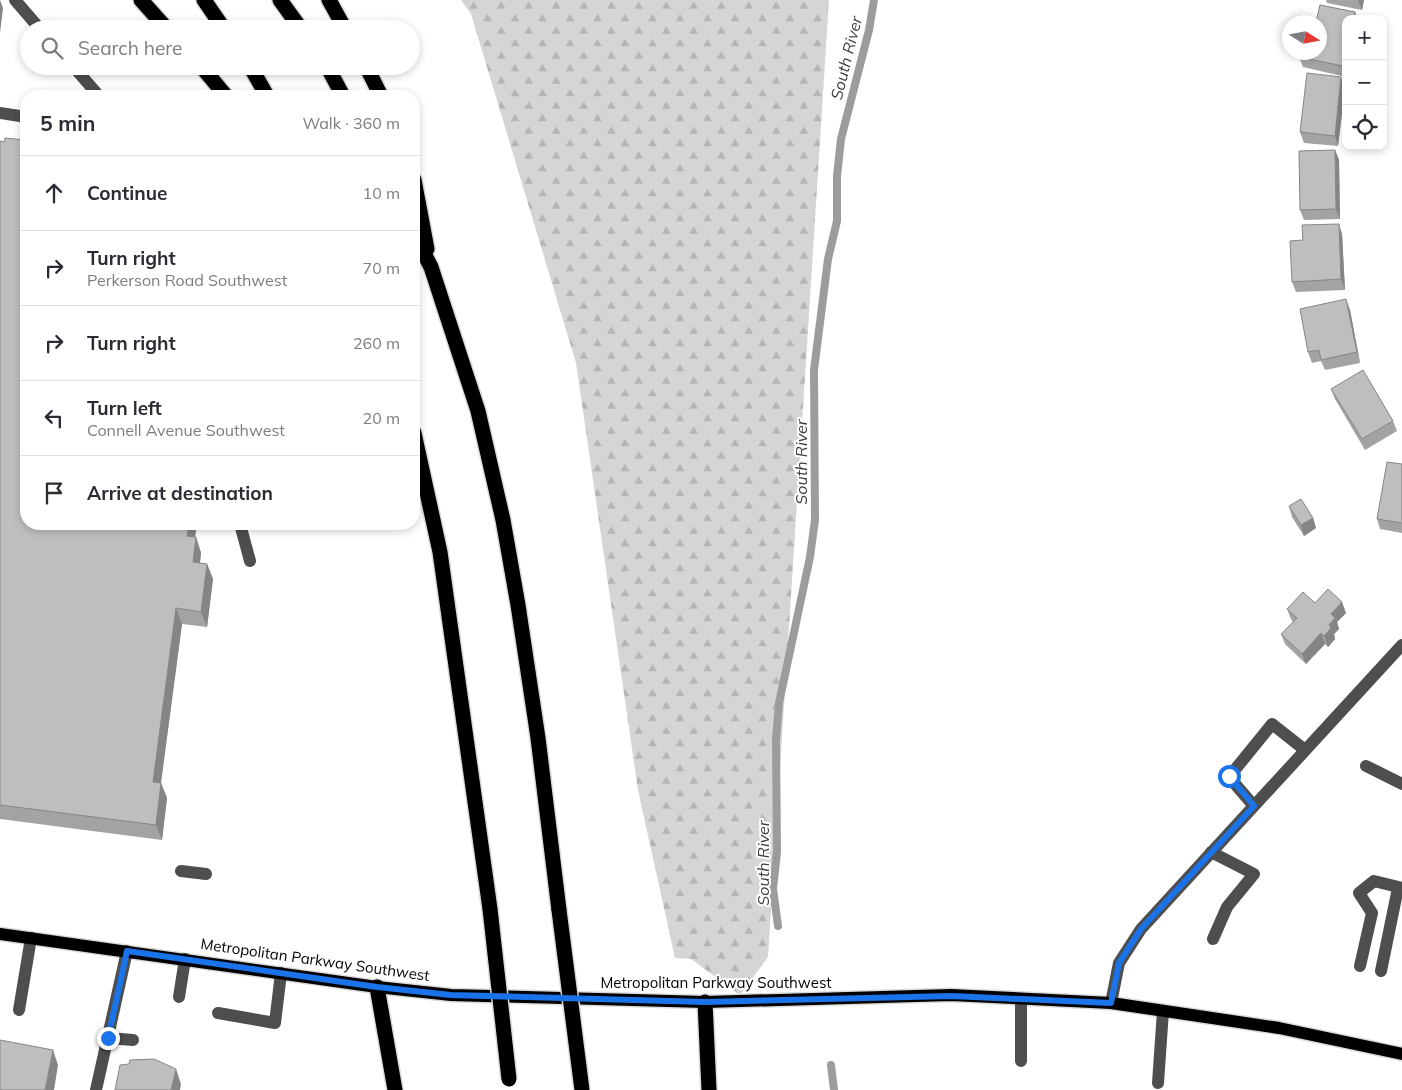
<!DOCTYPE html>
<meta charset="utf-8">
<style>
body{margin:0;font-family:Mulish,sans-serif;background:#f2f2f3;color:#2b2b33}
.controls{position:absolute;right:15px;top:15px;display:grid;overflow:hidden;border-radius:10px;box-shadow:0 2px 8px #0003}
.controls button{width:45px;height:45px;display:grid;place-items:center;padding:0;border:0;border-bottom:1px solid #e1e1e2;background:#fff;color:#2b2b33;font:25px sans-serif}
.compass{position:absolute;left:1282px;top:15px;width:45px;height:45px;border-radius:50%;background:#fff;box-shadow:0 2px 8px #0003;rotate:101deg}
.stop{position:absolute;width:15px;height:15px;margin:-11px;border:4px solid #1a73e8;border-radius:50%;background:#fff}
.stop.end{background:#1a73e8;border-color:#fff;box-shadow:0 1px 5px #0008}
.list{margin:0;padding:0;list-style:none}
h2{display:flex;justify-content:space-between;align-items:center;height:65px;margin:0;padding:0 20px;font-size:21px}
h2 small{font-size:16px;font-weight:400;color:#7c7c81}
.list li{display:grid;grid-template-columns:32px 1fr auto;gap:15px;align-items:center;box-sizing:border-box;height:75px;padding:0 20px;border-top:1px solid #e1e1e2}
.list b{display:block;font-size:19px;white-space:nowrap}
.list p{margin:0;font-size:16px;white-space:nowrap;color:#7c7c81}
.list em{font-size:16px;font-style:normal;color:#7c7c81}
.icon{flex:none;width:28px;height:28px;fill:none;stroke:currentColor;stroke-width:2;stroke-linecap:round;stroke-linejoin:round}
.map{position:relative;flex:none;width:1402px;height:1090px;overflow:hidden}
.search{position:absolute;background:#fff;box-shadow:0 2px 8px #0003;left:20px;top:20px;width:400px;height:55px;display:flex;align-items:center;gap:12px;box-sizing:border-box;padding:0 18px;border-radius:28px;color:#7c7c81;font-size:19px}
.panel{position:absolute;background:#fff;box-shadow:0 2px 8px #0003;left:20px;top:90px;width:400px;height:440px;border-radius:20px}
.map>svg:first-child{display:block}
.forest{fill:url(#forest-firs)}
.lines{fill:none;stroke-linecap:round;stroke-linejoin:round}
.stream{stroke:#9c9c9c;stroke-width:8}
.major-casing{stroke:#dbdbdb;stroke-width:15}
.highway-casing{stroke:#dbdbdb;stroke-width:18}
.minor{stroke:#4e4e4e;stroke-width:12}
.major{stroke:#000;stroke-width:12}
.highway{stroke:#000;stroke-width:15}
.highway-bridge-casing{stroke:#dbdbdb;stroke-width:18;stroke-linecap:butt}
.highway-bridge{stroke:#000;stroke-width:15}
.wall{fill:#a3a3a3}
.shaded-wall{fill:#858585}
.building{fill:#bebebe;stroke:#858585}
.route{stroke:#1a73e8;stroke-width:6}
.labels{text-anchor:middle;stroke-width:4;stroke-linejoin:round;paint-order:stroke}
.street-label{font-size:15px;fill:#000;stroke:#fff}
.water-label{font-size:16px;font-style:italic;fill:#3d3d3d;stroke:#fff}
</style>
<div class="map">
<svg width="1402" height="1090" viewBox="0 0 1402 1090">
<defs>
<pattern id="forest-firs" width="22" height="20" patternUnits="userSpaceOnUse" patternTransform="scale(1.25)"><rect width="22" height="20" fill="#d5d5d5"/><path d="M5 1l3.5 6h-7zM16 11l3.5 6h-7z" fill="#b5b5b5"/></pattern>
</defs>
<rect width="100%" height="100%" fill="#fff"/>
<!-- forest -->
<path class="forest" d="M 461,0 L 829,0 L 768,957 L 740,995 L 691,959 L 675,958 L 638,790 L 576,363 L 471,14 Z"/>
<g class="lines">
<!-- stream -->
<path class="stream" d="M 778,926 L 773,889 L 777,852 L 776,740 L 779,703 L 810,557 L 815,520 L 814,370 L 828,259 L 837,221 L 837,176 L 841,139 L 869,30 L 874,0
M 831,1065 L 834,1090"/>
<!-- major casing -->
<g class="major-casing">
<path id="major" d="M 0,934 L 377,987 L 451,995 L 705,1002 L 951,995 L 1111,1003 L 1279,1028 L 1402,1054"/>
</g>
<!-- highway casing -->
<g class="highway-casing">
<path id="highway" d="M 141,0 L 167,29
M 204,0 L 224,29
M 280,0 L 301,29
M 329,0 L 345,29
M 201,66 L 226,96
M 250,66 L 267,96
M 327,66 L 343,96
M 366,66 L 381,96
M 414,180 L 427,249
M 414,234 L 431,267 L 478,411 L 503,520 L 518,605 L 538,738 L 559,910
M 414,433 L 440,552 L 490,909
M 377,987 L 395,1090
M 705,1002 L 709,1090"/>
</g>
<!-- minor -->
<path class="minor" d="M 15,0 L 40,29
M 73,66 L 99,96
M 0,113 L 26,117
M 240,524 L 250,561
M 1366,766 L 1402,784
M 1254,806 L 1229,777 L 1272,724 L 1305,750
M 1211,852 L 1254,874 L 1227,907 L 1213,939
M 181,871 L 206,874
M 1360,966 L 1372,913 L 1359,893 L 1374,881 L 1402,888
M 1381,971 L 1398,888
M 179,997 L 185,959
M 1021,999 L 1021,1061
M 1111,1003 L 1119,963 L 1141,929 L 1402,645
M 19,1010 L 31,938
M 218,1013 L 275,1023 L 281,973
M 108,1038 L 133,1040
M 1158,1083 L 1163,1011
M 96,1090 L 127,951"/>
<!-- major -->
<use href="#major" class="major"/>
<!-- highway -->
<use href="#highway" class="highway"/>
<!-- highway-bridge casing -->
<g class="highway-bridge-casing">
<path id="highway-bridge" d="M 490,909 L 509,1079
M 559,910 L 582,1090"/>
</g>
<!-- highway-bridge -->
<use href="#highway-bridge" class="highway-bridge"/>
</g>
<!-- wall -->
<path class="wall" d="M 1326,0 L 1364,0 L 1362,10 L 1327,3 Z
M 1320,5 L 1355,12 L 1357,19 L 1346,19 L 1346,77 L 1303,67 L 1299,57 L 1300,52 L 1320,52 L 1320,22 L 1316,22 Z
M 1345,88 L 1338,146 L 1304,143 L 1300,132 Z
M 0,141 L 195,537 L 196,537 L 201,553 L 200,563 L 207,564 L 213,579 L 207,627 L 182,624 L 161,783 L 167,798 L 162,840 L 0,819 Z
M 1335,150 L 1339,160 L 1340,219 L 1304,220 L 1300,210 Z
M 1342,234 L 1345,290 L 1296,292 L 1292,282 L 1303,240 Z
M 1350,310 L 1360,363 L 1325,370 L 1321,361 L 1312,363 L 1308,352 Z
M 1331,389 L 1393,421 L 1397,431 L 1365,450 L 1335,399 Z
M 1402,464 L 1402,533 L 1380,529 L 1377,519 Z
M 1289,506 L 1313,518 L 1316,528 L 1304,536 L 1292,517 Z
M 1315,603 L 1346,613 L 1337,622 L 1339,629 L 1334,634 L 1335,639 L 1328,647 L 1325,644 L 1306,664 L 1285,644 L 1281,634 L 1293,622 L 1291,619 L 1287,609 Z"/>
<!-- shaded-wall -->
<path class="shaded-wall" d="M 0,0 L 3,8 L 0,33 Z
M 1358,0 L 1364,0 L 1362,10 Z
M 1355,12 L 1357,19 L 1354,19 Z
M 1346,55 L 1346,73 L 1343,66 Z
M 1341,77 L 1345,88 L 1338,146 L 1335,136 Z
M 1335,150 L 1339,160 L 1340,219 L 1336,209 Z
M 1339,224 L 1342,234 L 1345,290 L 1341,279 Z
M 1346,299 L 1350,310 L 1360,363 L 1357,352 Z
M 1313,518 L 1316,528 L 1304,536 L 1301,525 Z
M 189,524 L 197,524 L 193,552 L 187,536 Z
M 196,537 L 201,553 L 198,577 L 193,562 Z
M 207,564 L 213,579 L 207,627 L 201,612 Z
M 1342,602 L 1346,613 L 1337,622 L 1339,629 L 1334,634 L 1335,639 L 1328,647 L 1324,636 L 1329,625 L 1331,614 Z
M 176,608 L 182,624 L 159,797 L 153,782 Z
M 1321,633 L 1325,644 L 1306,664 L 1302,654 Z
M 161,783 L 167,798 L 162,840 L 156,825 Z
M 53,1050 L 58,1065 L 54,1090 L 45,1090 Z
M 176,1069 L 181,1084 L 180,1090 L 171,1090 Z"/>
<!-- building -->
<path class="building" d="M 1320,5 L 1355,12 L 1354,19 L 1346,19 L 1346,55 L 1343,66 L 1299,57 L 1300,52 L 1320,52 L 1320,22 L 1316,22 Z
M 1307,73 L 1341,77 L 1335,136 L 1300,132 Z
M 5,138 L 26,140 L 26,524 L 189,524 L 187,536 L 196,537 L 193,562 L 207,564 L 201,612 L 176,608 L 153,782 L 161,783 L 156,825 L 0,805 L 0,141 L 4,142 Z
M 1335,150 L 1336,209 L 1300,210 L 1299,151 Z
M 1339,224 L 1341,279 L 1292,282 L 1290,241 L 1303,240 L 1302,225 Z
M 1346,299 L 1357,352 L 1321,360 L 1319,350 L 1308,352 L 1300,309 Z
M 1363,370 L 1393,421 L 1362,439 L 1331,389 Z
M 1387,462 L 1402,464 L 1402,523 L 1377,519 Z
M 1301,499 L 1313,518 L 1301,525 L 1289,506 Z
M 1328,589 L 1342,602 L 1331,614 L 1335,618 L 1329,625 L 1331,628 L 1324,636 L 1321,633 L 1302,654 L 1281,634 L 1297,618 L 1287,609 L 1303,592 L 1315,603 Z
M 0,1040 L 53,1050 L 45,1090 L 0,1090 Z
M 154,1059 L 176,1069 L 171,1090 L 115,1090 L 120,1065 L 129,1064 L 130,1060 Z"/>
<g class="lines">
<!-- route -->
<path class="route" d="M 108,1038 L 127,951 L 377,987 L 451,995 L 705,1002 L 951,996 L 1111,1003 L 1119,963 L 1141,929 L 1254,806 L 1229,776"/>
</g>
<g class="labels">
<!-- street labels -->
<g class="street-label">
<text transform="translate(315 960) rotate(8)" y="5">Metropolitan Parkway Southwest</text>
<text x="716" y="988">Metropolitan Parkway Southwest</text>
</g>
<!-- water labels -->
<g class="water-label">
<text transform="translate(846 58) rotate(-76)" y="6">South River</text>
<text transform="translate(801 462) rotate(-90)" y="6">South River</text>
<text transform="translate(763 863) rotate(-90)" y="6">South River</text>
</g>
</g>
</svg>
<div class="controls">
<button>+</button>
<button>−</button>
<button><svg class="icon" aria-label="locate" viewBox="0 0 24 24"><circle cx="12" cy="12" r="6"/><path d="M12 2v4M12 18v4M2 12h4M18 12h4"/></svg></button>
</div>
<svg class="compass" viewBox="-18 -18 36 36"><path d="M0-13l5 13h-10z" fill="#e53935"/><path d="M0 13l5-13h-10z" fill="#7c7c81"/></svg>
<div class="stop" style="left:1229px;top:776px"></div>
<div class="stop end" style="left:108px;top:1038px"></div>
<div class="search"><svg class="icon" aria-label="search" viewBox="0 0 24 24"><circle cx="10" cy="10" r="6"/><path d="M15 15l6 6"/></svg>Search here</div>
<section class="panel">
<h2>5 min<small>Walk · 360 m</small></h2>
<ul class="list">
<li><svg class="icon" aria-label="ahead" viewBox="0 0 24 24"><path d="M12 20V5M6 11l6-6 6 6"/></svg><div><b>Continue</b></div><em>10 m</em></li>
<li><svg class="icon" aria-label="right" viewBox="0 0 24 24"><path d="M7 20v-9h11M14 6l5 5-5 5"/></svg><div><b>Turn right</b><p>Perkerson Road Southwest</p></div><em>70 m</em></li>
<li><svg class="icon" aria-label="right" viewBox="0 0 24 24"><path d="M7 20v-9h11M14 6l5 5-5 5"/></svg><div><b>Turn right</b></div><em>260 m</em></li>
<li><svg class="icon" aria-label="left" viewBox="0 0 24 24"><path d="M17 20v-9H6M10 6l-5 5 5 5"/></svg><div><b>Turn left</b><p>Connell Avenue Southwest</p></div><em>20 m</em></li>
<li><svg class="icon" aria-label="arrive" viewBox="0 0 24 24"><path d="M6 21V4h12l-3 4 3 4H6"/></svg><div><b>Arrive at destination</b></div></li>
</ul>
</section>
</div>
